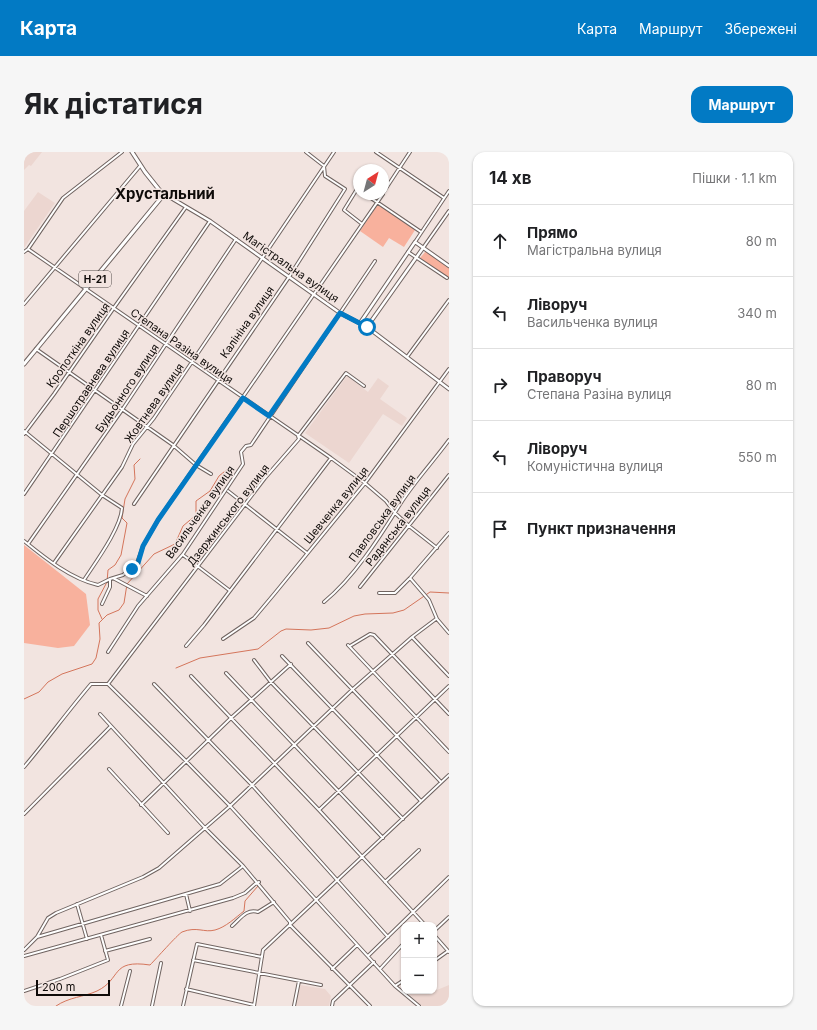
<!DOCTYPE html>
<html lang="uk">
<meta charset="utf-8">
<style>
body{margin:0;font-family:Inter,sans-serif;background:#f6f6f6;color:#202124}
.controls{position:absolute;right:12px;bottom:12px;display:grid;overflow:hidden;border-radius:8px;box-shadow:0 1px 3px #0004}
.controls button{width:36px;height:36px;display:grid;place-items:center;padding:0;border:0;border-bottom:1px solid #e0e0e0;background:#fff;color:#202124;font:20px sans-serif}
.compass{position:absolute;left:329px;top:12px;width:36px;height:36px;border-radius:50%;background:#fff;box-shadow:0 1px 3px #0004;rotate:36deg}
.scale{position:absolute;left:12px;bottom:10px;width:74px;box-sizing:border-box;padding-left:4px;border:2px solid #0f0b09;border-top:0;font-size:11px;line-height:14px;white-space:nowrap;color:#0f0b09;-webkit-text-stroke:3px #f2e4e0;paint-order:stroke}
.stop{position:absolute;width:12px;height:12px;margin:-9px;border:3px solid #027ac4;border-radius:50%;background:#fff}
.stop.end{background:#027ac4;border-color:#fff;box-shadow:0 1px 4px #0008}
.list{margin:0;padding:0;list-style:none}
h2{display:flex;justify-content:space-between;align-items:center;height:52px;margin:0;padding:0 16px;font-size:17px}
h2 small{font-size:13px;font-weight:400;color:#757577}
.list li{display:grid;grid-template-columns:26px 1fr auto;gap:12px;align-items:center;box-sizing:border-box;height:72px;padding:0 16px;border-top:1px solid #e0e0e0}
.list b{display:block;font-size:15px;white-space:nowrap}
.list p{margin:0;font-size:13px;white-space:nowrap;color:#757577}
.list em{font-size:13px;font-style:normal;color:#757577}
.icon{flex:none;width:22px;height:22px;fill:none;stroke:currentColor;stroke-width:2;stroke-linecap:round;stroke-linejoin:round}
.map{position:relative;flex:none;width:425px;height:854px;overflow:hidden;border-radius:12px}
header{display:flex;align-items:center;gap:24px;box-sizing:border-box;height:56px;padding:0 20px;background:#027ac4;color:#fff}
header strong{font-size:19px}
nav{display:flex;gap:22px;margin-inline-start:auto;font-size:14px}
.intro{display:flex;align-items:center;justify-content:space-between;box-sizing:border-box;height:96px;padding:0 24px}
h1{margin:0;font-size:28px}
.button{padding:10px 18px;border-radius:12px;background:#027ac4;color:#fff;font-size:14px;font-weight:700}
main{display:flex;gap:24px;padding:0 24px}
aside{flex:1;background:#fff;border-radius:12px;box-shadow:0 1px 3px #0004}
.map>svg:first-child{display:block}
.built{fill:#ecd6d0}
.green{fill:#f8b19d}
.lines{fill:none;stroke-linecap:round;stroke-linejoin:round}
.stream{stroke:#d4755b;stroke-width:1}
.minor-casing{stroke:#706461;stroke-width:4}
.tertiary-casing{stroke:#706461;stroke-width:4.5}
.primary-casing{stroke:#706461;stroke-width:5}
.minor{stroke:#fff;stroke-width:2}
.tertiary{stroke:#fff;stroke-width:2.5}
.primary{stroke:#fff;stroke-width:3}
.route{stroke:#027ac4;stroke-width:5}
.labels{text-anchor:middle;stroke-width:3;stroke-linejoin:round;paint-order:stroke}
.shield{fill:#f2e4e0;stroke:#534c4a;stroke-width:1}
.shield-label{font-size:10px;font-weight:bold;fill:#0f0b09}
.street-label{font-size:11px;fill:#0f0b09;stroke:#f2e4e0}
.district-label{font-size:15px;font-weight:bold;fill:#0f0b09;stroke:#f2e4e0}
</style>
<header>
<strong>Карта</strong>
<nav><a>Карта</a><a>Маршрут</a><a>Збережені</a></nav>
</header>
<div class="intro"><h1>Як дістатися</h1><a class="button">Маршрут</a></div>
<main>
<div class="map">
<svg width="425" height="854" viewBox="0 0 425 854">
<rect width="100%" height="100%" fill="#f2e4e0"/>
<!-- built -->
<path class="built" d="M 0,0 L 18,0 L 7,14 L 5,13 L 0,18 Z
M 14,40 L 31,51 L 0,96 L 0,59 Z
M 323,224 L 344,240 L 354,226 L 365,234 L 356,247 L 383,266 L 378,274 L 359,262 L 325,311 L 281,281 Z
M 276,833 L 301,837 L 307,844 L 305,854 L 271,854 Z
M 425,833 L 425,854 L 398,854 L 381,839 L 410,839 L 410,837 L 413,838 Z"/>
<!-- green -->
<path class="green" d="M 354,52 L 391,78 L 380,95 L 365,86 L 359,95 L 336,79 Z
M 402,99 L 425,115 L 425,127 L 396,106 Z
M 0,393 L 62,442 L 66,473 L 50,494 L 34,496 L 0,491 Z"/>
<g class="lines">
<!-- stream -->
<path class="stream" d="M 78,467 L 74,458 L 74,447 L 83,430 L 84,418 L 91,413 L 97,403 L 103,371 L 98,366 L 101,347 L 111,327 L 110,313 L 116,307
M 152,516 L 176,506 L 234,497 L 257,479 L 262,477 L 287,478 L 305,476 L 330,464 L 341,462 L 369,461 L 380,458 L 406,440 L 425,441
M 0,547 L 15,540 L 24,530 L 38,522 L 68,512 L 72,506 L 76,487 L 75,471 L 83,463 L 95,458 L 100,451 L 103,432 L 130,402 L 151,392 L 159,374 L 172,363 L 172,349 L 186,339 L 195,324 L 206,315
M 32,854 C 45,845 60,845 73,839 C 98,827 86,807 126,813 C 132,807 153,783 158,780 C 173,774 180,781 191,778 C 202,775 211,766 220,759 L 221,749 L 234,734"/>
<!-- minor casing -->
<g class="minor-casing">
<path id="minor" d="M 352,0 L 420,46
M 335,38 L 333,37 L 320,58 L 338,72
M 359,41 L 386,0
M 341,42 L 397,80
M 391,90 L 425,39
M 399,96 L 425,59
M 4,97 L 307,306 L 341,331 L 362,349 L 371,361 L 385,374 L 413,396
M 0,100 L 4,97 L 39,46 L 98,0
M 384,100 L 423,126
M 0,152 L 116,14
M 12,197 L 149,293 L 172,313 L 187,322
M 383,205 L 425,148
M 0,279 L 78,343 L 98,356 C 97,376 71,411 60,428
M 0,282 L 30,242 L 89,157 L 162,55
M 204,339 L 283,401
M 0,342 L 186,69
M 110,352 L 265,125 L 321,37 L 301,24 L 300,14 L 282,0
M 0,389 C 21,406 47,427 74,433 L 86,427
M 4,392 L 98,258 L 212,87
M 159,403 L 205,438
M 30,411 L 98,315 L 109,292 L 130,266 L 310,0
M 89,426 L 123,444
M 386,426 L 405,448 L 413,467 L 425,481
M 336,435 L 425,323
M 355,441 L 371,441 L 386,426 L 425,381
M 300,450 C 330,425 354,388 375,354 C 389,331 409,310 425,288
M 78,452 L 86,435 L 86,427 L 99,423 L 113,411 L 119,394 L 134,368 L 359,42
M 388,485 L 412,467
M 199,487 L 230,466 L 251,441 L 341,331 L 425,217
M 284,491 L 417,630
M 324,493 L 425,600
M 162,494 L 180,473 L 307,306
M 326,494 L 346,482 L 350,483 L 425,562
M 84,500 L 114,454 L 159,402 L 219,312 L 217,300 L 222,294 L 227,293 L 351,109
M 258,504 L 397,649
M 230,508 L 246,529 L 379,667
M 202,521 L 359,686
M 167,524 L 295,658 L 401,773
M 84,532 L 241,326 L 275,287 L 274,284 L 322,221 L 340,234
M 130,532 L 228,633 L 364,785
M 76,562 L 181,676 L 219,714 L 266,770 L 266,773 L 346,854
M 0,615 C 23,588 44,559 67,532 L 84,532 L 162,609 L 207,655 L 371,834 L 395,854
M 85,617 L 144,681
M 117,653 L 207,566 L 267,512
M 295,658 L 425,534
M 0,662 L 86,575
M 361,730 L 395,698
M 162,742 L 166,759
M 53,752 L 63,787
M 208,774 C 216,767 223,756 234,760 L 250,750
M 410,779 L 425,765
M 410,783 L 425,800
M 13,785 L 196,732 L 219,714
M 0,798 L 13,785 L 24,766 L 32,761 L 119,725 L 135,716 L 205,655 L 329,537 L 388,485 L 425,524
M 81,799 L 126,787
M 0,804 L 209,746 L 221,741 L 231,732 L 235,730
M 344,804 L 425,725
M 169,808 L 297,833
M 410,809 L 424,799
M 308,817 L 333,793
M 356,817 L 380,791
M 371,834 L 380,828
M 162,837 L 230,853
M 0,839 L 36,827 L 84,808 L 77,783
M 97,854 L 106,819
M 128,854 L 137,811
M 159,854 L 173,792 L 238,805
M 230,854 L 239,798 L 425,623
M 270,854 L 275,829
M 308,854 L 309,849 L 350,810"/>
</g>
<!-- tertiary casing -->
<g class="tertiary-casing">
<path id="tertiary" d="M 137,40 L 186,69 L 316,161 L 343,175 L 425,237
M 336,171 L 391,90 L 425,114
M 343,175 L 399,96"/>
</g>
<!-- primary casing -->
<g class="primary-casing">
<path id="primary" d="M 0,212 L 137,46 L 137,40 L 121,20 L 108,0"/>
</g>
<!-- minor -->
<use href="#minor" class="minor"/>
<!-- tertiary -->
<use href="#tertiary" class="tertiary"/>
<!-- primary -->
<use href="#primary" class="primary"/>
</g>
<g class="lines">
<!-- route -->
<path class="route" d="M 108,417 L 114,411 L 119,394 L 134,368 L 219,246 L 245,264 L 316,161 L 343,175"/>
</g>
<g class="labels">
<!-- shield labels -->
<rect class="shield" x="55" y="119" width="32" height="16" rx="3"/>
<g class="shield-label">
<text x="71" y="131">Н-21</text>
</g>
<!-- street labels -->
<g class="street-label">
<text transform="translate(267 115) rotate(35)" y="4">Магістральна вулиця</text>
<text transform="translate(223 170) rotate(-55)" y="4">Калініна вулиця</text>
<text transform="translate(54 193) rotate(-55)" y="4">Кропоткіна вулиця</text>
<text transform="translate(158 194) rotate(35)" y="4">Степана Разіна вулиця</text>
<text transform="translate(67 231) rotate(-56)" y="4">Першотравнева вулиця</text>
<text transform="translate(103 236) rotate(-56)" y="4">Будьонного вулиця</text>
<text transform="translate(130 251) rotate(-55)" y="4">Жовтнева вулиця</text>
<text transform="translate(312 353) rotate(-51)" y="4">Шевченка вулиця</text>
<text transform="translate(176 360) rotate(-55)" y="4">Васильченка вулиця</text>
<text transform="translate(204 363) rotate(-52)" y="4">Дзержинського вулиця</text>
<text transform="translate(358 366) rotate(-54)" y="4">Павловська вулиця</text>
<text transform="translate(374 374) rotate(-52)" y="4">Радянська вулиця</text>
</g>
<!-- district labels -->
<g class="district-label">
<text x="141" y="47">Хрустальний</text>
</g>
</g>
</svg>
<div class="controls">
<button>+</button>
<button>−</button>
</div>
<svg class="compass" viewBox="-18 -18 36 36"><path d="M0-13l5 13h-10z" fill="#e53935"/><path d="M0 13l5-13h-10z" fill="#757577"/></svg>
<div class="scale">200 m</div>
<div class="stop" style="left:343px;top:175px"></div>
<div class="stop end" style="left:108px;top:417px"></div>
</div>
<aside>
<h2>14 хв<small>Пішки · 1.1 km</small></h2>
<ul class="list">
<li><svg class="icon" aria-label="ahead" viewBox="0 0 24 24"><path d="M12 20V5M6 11l6-6 6 6"/></svg><div><b>Прямо</b><p>Магістральна вулиця</p></div><em>80 m</em></li>
<li><svg class="icon" aria-label="left" viewBox="0 0 24 24"><path d="M17 20v-9H6M10 6l-5 5 5 5"/></svg><div><b>Ліворуч</b><p>Васильченка вулиця</p></div><em>340 m</em></li>
<li><svg class="icon" aria-label="right" viewBox="0 0 24 24"><path d="M7 20v-9h11M14 6l5 5-5 5"/></svg><div><b>Праворуч</b><p>Степана Разіна вулиця</p></div><em>80 m</em></li>
<li><svg class="icon" aria-label="left" viewBox="0 0 24 24"><path d="M17 20v-9H6M10 6l-5 5 5 5"/></svg><div><b>Ліворуч</b><p>Комуністична вулиця</p></div><em>550 m</em></li>
<li><svg class="icon" aria-label="arrive" viewBox="0 0 24 24"><path d="M6 21V4h12l-3 4 3 4H6"/></svg><div><b>Пункт призначення</b></div></li>
</ul>
</aside>
</main>
